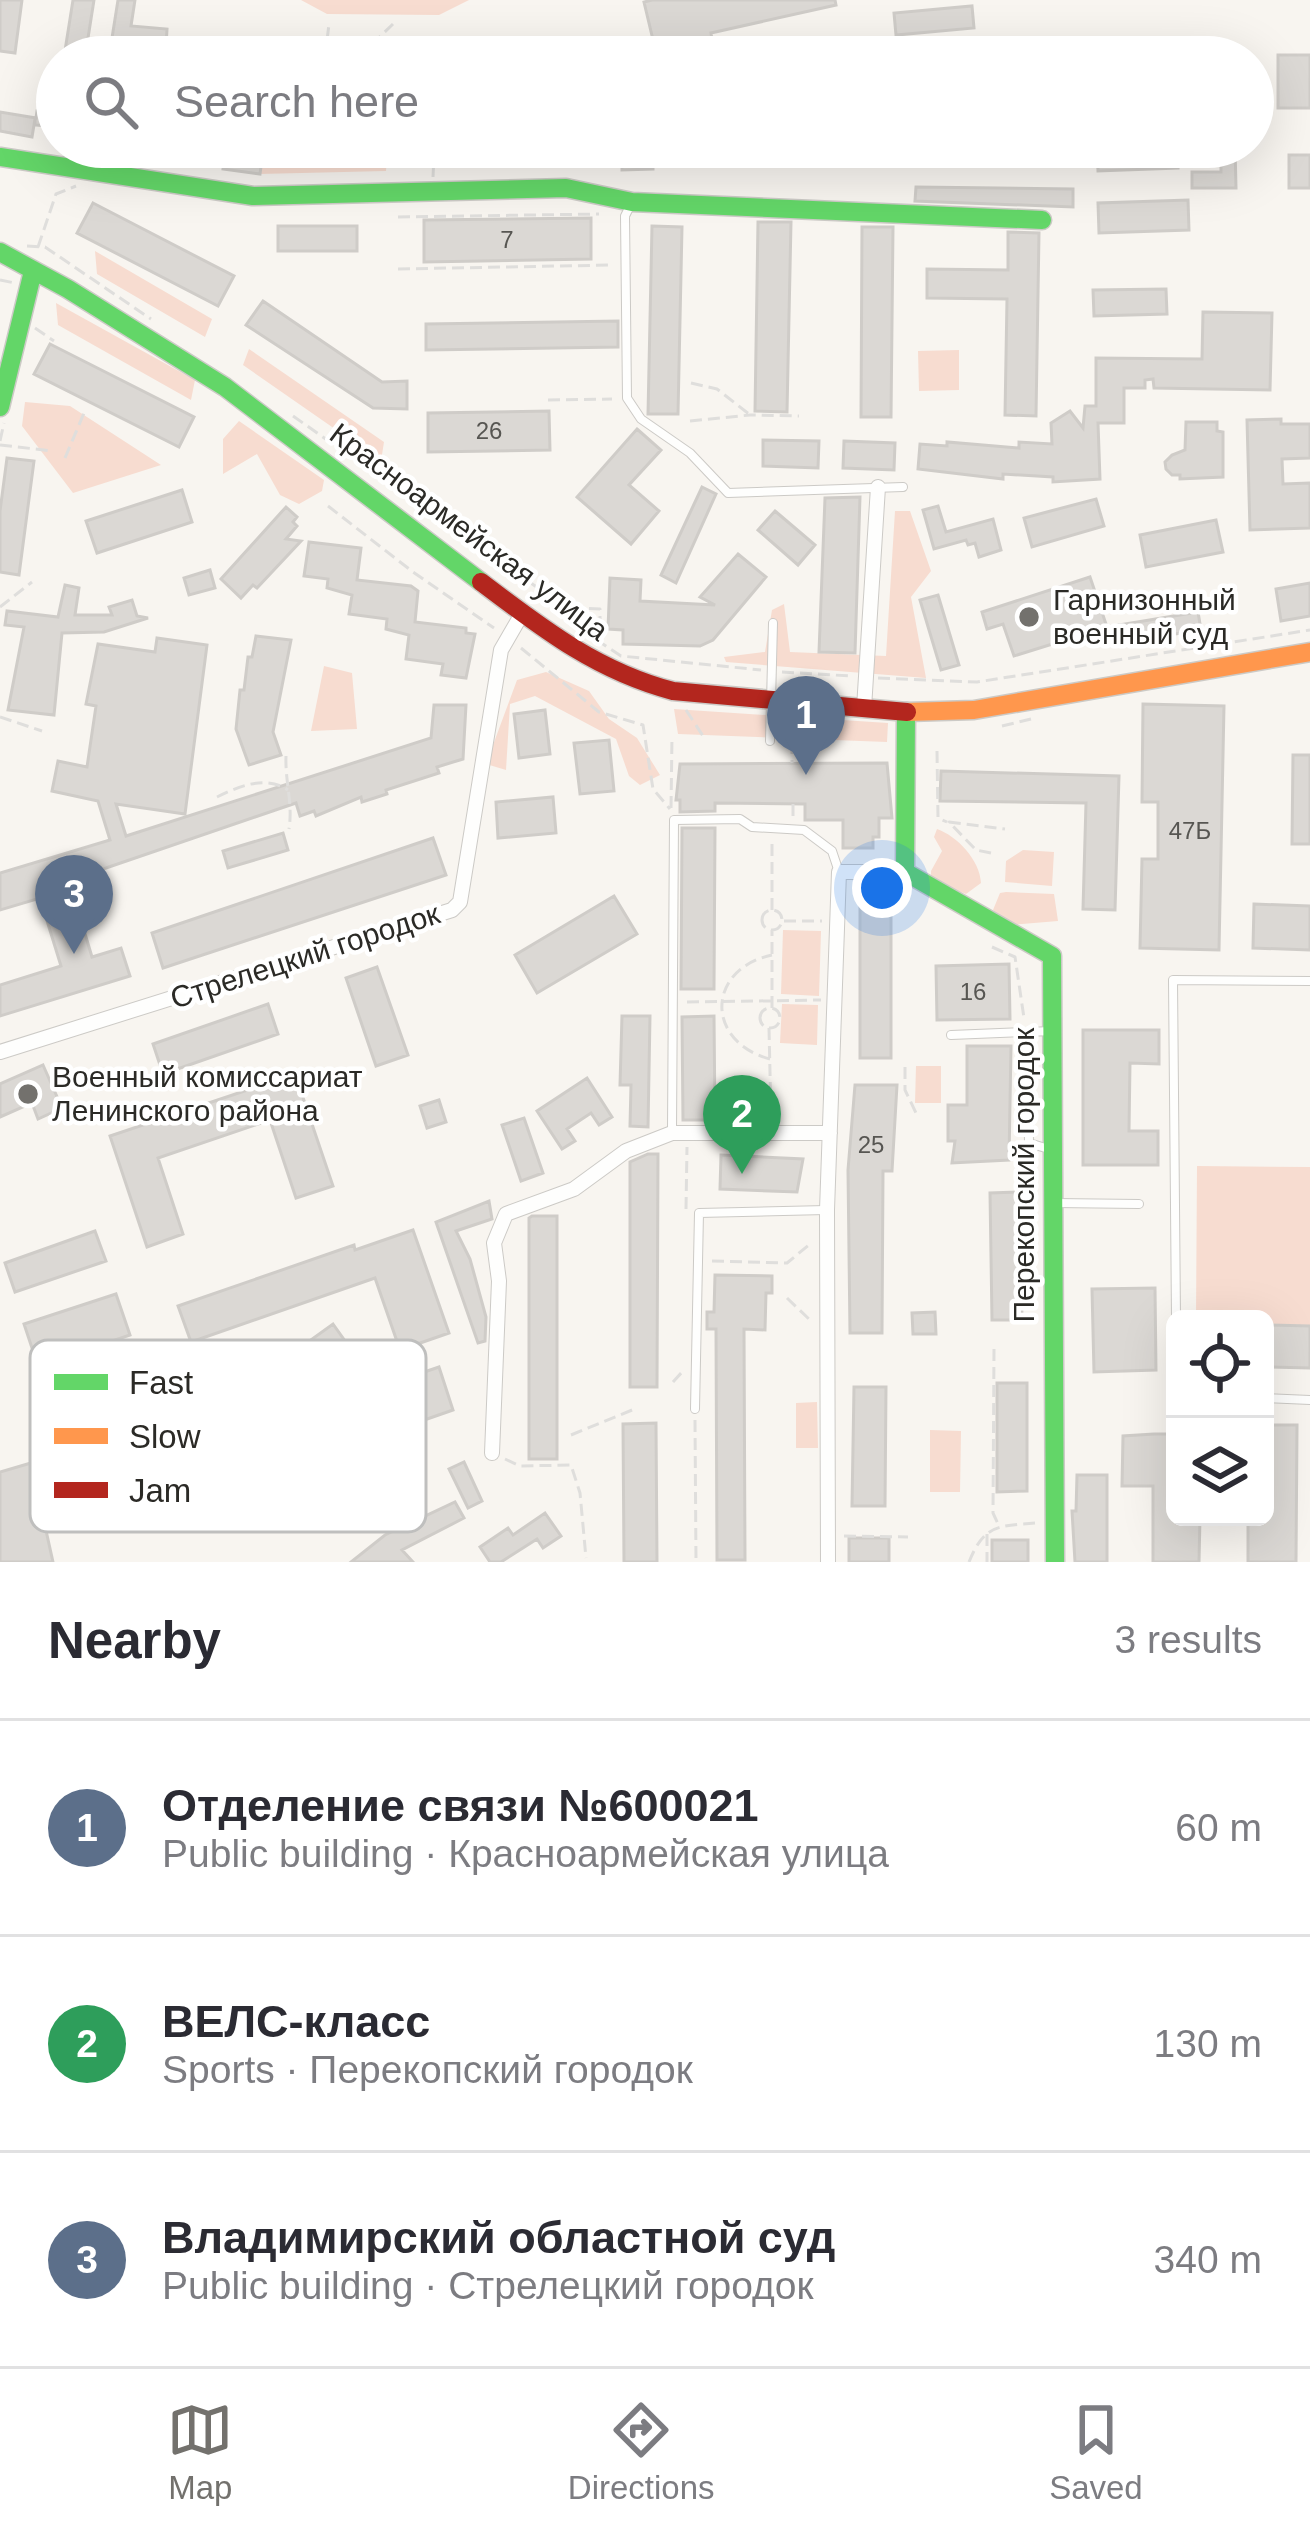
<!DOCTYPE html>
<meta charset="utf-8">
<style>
body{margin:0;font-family:Arial,sans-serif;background:#f2f2f3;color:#2b2b33}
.controls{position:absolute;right:36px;bottom:36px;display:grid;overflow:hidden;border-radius:18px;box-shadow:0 12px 48px #0002}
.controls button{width:108px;height:108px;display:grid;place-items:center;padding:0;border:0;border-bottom:3px solid #e1e1e2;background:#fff;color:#2b2b33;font:60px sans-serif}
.you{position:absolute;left:882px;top:888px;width:42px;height:42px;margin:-30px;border:9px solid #fff;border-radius:50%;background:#1a73e8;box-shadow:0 0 0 18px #1a73e833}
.badge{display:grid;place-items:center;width:78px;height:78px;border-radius:50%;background:#73716d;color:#fff;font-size:39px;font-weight:700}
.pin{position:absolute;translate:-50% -99px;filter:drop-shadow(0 3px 6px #0008)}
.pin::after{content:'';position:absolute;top:63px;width:42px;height:36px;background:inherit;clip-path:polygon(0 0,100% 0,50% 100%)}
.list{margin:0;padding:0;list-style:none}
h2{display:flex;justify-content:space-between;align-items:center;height:156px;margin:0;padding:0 48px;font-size:51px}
h2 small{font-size:39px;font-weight:400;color:#7c7c81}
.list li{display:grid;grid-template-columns:78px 1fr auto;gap:36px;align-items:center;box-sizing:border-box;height:216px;padding:0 48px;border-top:3px solid #e1e1e2}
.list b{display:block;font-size:45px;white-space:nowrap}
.list p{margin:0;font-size:39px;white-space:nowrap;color:#7c7c81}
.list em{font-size:39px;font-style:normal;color:#7c7c81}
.icon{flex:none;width:66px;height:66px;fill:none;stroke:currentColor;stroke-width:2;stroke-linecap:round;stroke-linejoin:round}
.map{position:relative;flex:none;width:1310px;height:1562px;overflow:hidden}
.search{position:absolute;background:#fff;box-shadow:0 12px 48px #0002;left:36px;right:36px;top:36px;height:132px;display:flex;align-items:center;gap:30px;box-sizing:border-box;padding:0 42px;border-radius:66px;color:#7c7c81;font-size:45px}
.sheet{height:804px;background:#fff}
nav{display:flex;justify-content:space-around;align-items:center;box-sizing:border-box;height:168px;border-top:3px solid #e1e1e2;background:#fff;font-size:33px;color:#7c7c81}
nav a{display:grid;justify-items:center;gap:6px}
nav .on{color:#73716d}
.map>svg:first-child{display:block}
.green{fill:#f7dcd0}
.building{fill:#dbd8d4;stroke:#cfccc8;stroke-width:3}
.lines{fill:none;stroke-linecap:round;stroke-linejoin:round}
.lane-casing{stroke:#cccac6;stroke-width:10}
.street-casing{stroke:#cccac6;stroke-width:16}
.fast-casing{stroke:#cccac6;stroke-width:21}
.slow-casing{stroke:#cccac6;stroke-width:21}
.jam-casing{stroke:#cccac6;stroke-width:21}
.path{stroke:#dfdedc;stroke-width:3;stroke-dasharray:12 6;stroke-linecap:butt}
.lane{stroke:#fefefd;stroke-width:8}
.street{stroke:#fefefd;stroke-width:14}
.fast{stroke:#63d668;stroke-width:18}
.slow{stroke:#ff974d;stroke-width:18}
.jam{stroke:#b3261e;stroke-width:18}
.poi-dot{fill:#73716d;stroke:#fff;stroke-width:4.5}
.labels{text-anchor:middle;stroke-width:9;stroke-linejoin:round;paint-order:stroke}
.number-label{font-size:24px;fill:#575652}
.street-label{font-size:30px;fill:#2b2a26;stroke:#fff}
.poi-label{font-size:30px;fill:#2b2a26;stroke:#fff;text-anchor:start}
.key{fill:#fff;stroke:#bfbfbe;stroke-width:3}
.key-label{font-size:33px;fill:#2b2a26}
</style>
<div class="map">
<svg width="1310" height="1562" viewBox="0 0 1310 1562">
<rect width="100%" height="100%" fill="#f8f5f0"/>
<!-- green -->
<path class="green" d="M 301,0 L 469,0 L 439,15 L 327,14 Z
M 393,36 L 392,57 L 274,57 L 284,38 Z
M 229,147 L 388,147 L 386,171 L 260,174 L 261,159 L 225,155 Z
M 95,251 L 212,319 L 205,337 L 97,274 Z
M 56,303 L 195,380 L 191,400 L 58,325 Z
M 249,349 L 384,442 L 381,461 L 243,365 Z
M 959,350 L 959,390 L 919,391 L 918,351 Z
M 25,402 L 70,406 L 161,465 L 73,493 L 22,426 Z
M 239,421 L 324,480 L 322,491 L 299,504 L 280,495 L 257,454 L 223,474 L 223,439 Z
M 895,511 L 910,511 L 931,571 L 911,597 L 926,678 L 726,662 L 724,657 L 765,652 L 772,610 L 784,604 L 790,652 L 886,656 Z
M 324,666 L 352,673 L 357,729 L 311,731 Z
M 546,672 L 589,691 L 609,719 L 637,738 L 660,775 L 640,785 L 629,776 L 616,739 L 535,696 L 510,704 L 506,770 L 486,764 L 517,680 Z
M 674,709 L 888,723 L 887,742 L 678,734 Z
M 937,829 C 957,836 980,860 981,883 L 966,894 L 931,880 L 931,871 L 942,851 L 934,837 Z
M 1023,850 L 1054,852 L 1052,886 L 1005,882 L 1006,861 Z
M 1006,892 L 1054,894 L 1058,921 L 1011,925 L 993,910 L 1000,893 Z
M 783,930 L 821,931 L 819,996 L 781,994 Z
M 782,1004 L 818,1005 L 817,1045 L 780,1043 Z
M 916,1066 L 941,1066 L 941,1103 L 915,1103 Z
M 1197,1166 L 1310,1167 L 1310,1326 L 1265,1325 L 1265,1319 L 1196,1319 Z
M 817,1402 L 818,1448 L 796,1448 L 796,1403 Z
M 930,1430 L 961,1431 L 960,1492 L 930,1492 Z"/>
<!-- building -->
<path class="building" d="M 0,0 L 22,0 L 15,53 L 0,51 Z
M 73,0 L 94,0 L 85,57 L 64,57 Z
M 118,0 L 135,0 L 131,26 L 167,29 L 166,46 L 128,44 L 126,57 L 109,57 Z
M 652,0 L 835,0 L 836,5 L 711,33 L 712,40 L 675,48 L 673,40 L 654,44 L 644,2 Z
M 972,6 L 974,28 L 896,35 L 894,13 Z
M 1278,55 L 1310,55 L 1310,108 L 1278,108 Z
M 37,111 L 57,114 L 57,127 L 35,125 L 35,119 L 32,137 L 0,131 L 0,112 L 36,118 Z
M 622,147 L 653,147 L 653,169 L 622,170 Z
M 1097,147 L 1177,147 L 1178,168 L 1098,171 Z
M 1221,147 L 1235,147 L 1236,188 L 1192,188 L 1192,172 L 1221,172 Z
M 225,155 L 262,159 L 260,174 L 223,169 Z
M 1289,155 L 1310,155 L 1310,188 L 1289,188 Z
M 916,187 L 1073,189 L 1073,207 L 915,201 Z
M 1188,200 L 1189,230 L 1099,233 L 1098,203 Z
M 93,203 L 234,276 L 218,306 L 77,233 Z
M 591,218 L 591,259 L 424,262 L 424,220 Z
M 758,222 L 791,222 L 787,412 L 755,411 Z
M 278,226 L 357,226 L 357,251 L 278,251 Z
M 652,226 L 682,227 L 678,414 L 648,414 Z
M 862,227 L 893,227 L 891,417 L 861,417 Z
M 1008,232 L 1039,233 L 1036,416 L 1005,415 L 1007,299 L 927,298 L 927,269 L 1008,270 Z
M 1166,289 L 1167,314 L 1094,316 L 1093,290 Z
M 263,301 L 382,382 L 407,381 L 407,409 L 373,408 L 246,325 Z
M 1203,312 L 1272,313 L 1270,390 L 1154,388 L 1153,379 L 1145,380 L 1145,388 L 1124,388 L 1124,423 L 1098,423 L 1100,479 L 1053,482 L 1053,477 L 1003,474 L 1003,479 L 918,469 L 920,444 L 947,446 L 947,442 L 1019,448 L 1019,442 L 1052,444 L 1051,423 L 1070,411 L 1083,428 L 1085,406 L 1096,406 L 1096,358 L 1202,359 Z
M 618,321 L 618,347 L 426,350 L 426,324 Z
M 50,344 L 194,417 L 179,447 L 34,374 Z
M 549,411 L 550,450 L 428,452 L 428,413 Z
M 1281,419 L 1281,424 L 1310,424 L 1310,458 L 1282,459 L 1283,484 L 1310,483 L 1310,528 L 1250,530 L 1247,420 Z
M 1186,422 L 1217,422 L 1217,431 L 1223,432 L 1223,477 L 1180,479 L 1180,475 L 1172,475 L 1166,469 L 1165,462 L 1172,455 L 1185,450 Z
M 637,429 L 661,450 L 629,485 L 659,511 L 631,544 L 577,497 Z
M 763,440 L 819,441 L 818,468 L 763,466 Z
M 844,441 L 895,443 L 894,470 L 843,468 Z
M 7,458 L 34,461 L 19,575 L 0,572 L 0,511 Z
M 702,487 L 716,494 L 676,583 L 661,575 Z
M 182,490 L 192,522 L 97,553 L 86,521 Z
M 860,497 L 855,653 L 819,652 L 825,498 Z
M 1096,499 L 1104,526 L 1032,547 L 1024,518 Z
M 938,506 L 946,532 L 993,519 L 1001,550 L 979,557 L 975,543 L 968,545 L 966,540 L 934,549 L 923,510 Z
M 286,507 L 297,517 L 293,522 L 297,526 L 286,539 L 301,541 L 257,588 L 253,585 L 241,598 L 221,579 Z
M 775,511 L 815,545 L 798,565 L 758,530 Z
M 1216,520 L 1223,552 L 1146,567 L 1140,535 Z
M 309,542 L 361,548 L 357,580 L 411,586 L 418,591 L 415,622 L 466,628 L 466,633 L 475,634 L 466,678 L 441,675 L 443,664 L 406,659 L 409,635 L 386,629 L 387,619 L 349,614 L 352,595 L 327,588 L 328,579 L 304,576 Z
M 738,554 L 766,577 L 713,640 L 700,646 L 623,644 L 623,630 L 608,629 L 610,578 L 641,580 L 640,601 L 715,605 L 700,597 Z
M 210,570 L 215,588 L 189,595 L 184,578 Z
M 1090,577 L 1107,627 L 1014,656 L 1003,624 L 987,629 L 982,612 Z
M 1310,583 L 1310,616 L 1281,621 L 1276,589 Z
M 65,585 L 79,588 L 75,615 L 112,615 L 109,607 L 132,600 L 137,616 L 148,618 L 104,632 L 62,633 L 54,715 L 8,710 L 24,627 L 5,625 L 7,611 L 58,617 Z
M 938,595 L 959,665 L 941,670 L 920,600 Z
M 1198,612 L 1201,630 L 1110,644 L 1107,627 Z
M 256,636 L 291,640 L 273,732 L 281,755 L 249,765 L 236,729 L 240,690 L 244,690 L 248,657 L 252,657 Z
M 157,638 L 207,645 L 185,814 L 116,804 L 126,836 L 431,738 L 434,705 L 466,705 L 463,759 L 437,767 L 439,773 L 386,790 L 387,794 L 362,802 L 361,797 L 316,816 L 314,811 L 300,816 L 296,803 L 103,869 L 105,876 L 71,887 L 92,957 L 121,948 L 130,976 L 0,1016 L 0,985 L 61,966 L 40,898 L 0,910 L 0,873 L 110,840 L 98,801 L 52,791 L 58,761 L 87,767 L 96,706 L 86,704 L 98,644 L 155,652 Z
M 1143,704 L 1224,706 L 1219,950 L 1140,948 L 1142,859 L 1158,859 L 1158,802 L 1142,802 Z
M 545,710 L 550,754 L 519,758 L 514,714 Z
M 609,740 L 614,791 L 580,794 L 574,743 Z
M 1293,755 L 1310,755 L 1310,844 L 1292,844 Z
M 887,763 L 892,818 L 879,818 L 879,837 L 873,837 L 873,848 L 843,848 L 843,820 L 805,820 L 805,804 L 715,803 L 715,811 L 680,812 L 680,800 L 676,800 L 680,764 Z
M 941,771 L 1119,776 L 1115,910 L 1083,909 L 1086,803 L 940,801 Z
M 553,797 L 556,833 L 498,838 L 496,802 Z
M 682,828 L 715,828 L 714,989 L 681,989 Z
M 283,833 L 288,850 L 228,868 L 223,851 Z
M 433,838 L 446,875 L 163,968 L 152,933 Z
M 860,892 L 891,892 L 891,1058 L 860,1058 Z
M 614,896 L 637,934 L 537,993 L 515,955 Z
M 1254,904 L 1310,906 L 1310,950 L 1253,948 Z
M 1009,964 L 1010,1019 L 937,1020 L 936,966 Z
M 377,967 L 408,1055 L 376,1066 L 346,978 Z
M 268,1004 L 278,1034 L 163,1074 L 153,1044 Z
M 622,1016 L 650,1016 L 648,1127 L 630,1126 L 631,1085 L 620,1085 Z
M 714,1016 L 715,1120 L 683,1120 L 682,1017 Z
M 1083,1030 L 1159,1030 L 1159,1064 L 1130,1063 L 1129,1131 L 1158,1131 L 1158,1165 L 1083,1165 Z
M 967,1046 L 1011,1046 L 1009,1160 L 952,1163 L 955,1141 L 948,1141 L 948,1105 L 967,1105 Z
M 43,1065 L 62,1108 L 38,1119 L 32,1103 L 0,1117 L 0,1084 Z
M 295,1074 L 333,1186 L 296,1198 L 270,1120 L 158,1158 L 183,1234 L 147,1247 L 110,1136 Z
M 587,1078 L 612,1117 L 599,1125 L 591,1113 L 567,1129 L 575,1141 L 562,1149 L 537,1111 Z
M 855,1085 L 897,1085 L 892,1171 L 883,1171 L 882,1333 L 850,1333 L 848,1170 Z
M 439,1100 L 446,1122 L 427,1128 L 420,1106 Z
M 524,1118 L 543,1173 L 521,1181 L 502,1125 Z
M 648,1154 L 658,1154 L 657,1387 L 630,1387 L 630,1162 Z
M 721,1155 L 803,1159 L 797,1192 L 720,1189 Z
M 1020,1192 L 1022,1320 L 992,1320 L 990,1193 Z
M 489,1201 L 492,1219 L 456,1231 L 470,1259 L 486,1317 L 485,1341 L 478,1343 L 436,1222 Z
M 532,1216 L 557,1216 L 557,1459 L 529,1459 L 529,1218 Z
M 413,1230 L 449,1333 L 400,1350 L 375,1278 L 191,1342 L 178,1306 L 354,1245 L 355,1250 Z
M 95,1231 L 106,1261 L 15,1292 L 5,1263 Z
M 715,1275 L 772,1276 L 772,1293 L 766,1293 L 765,1330 L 744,1329 L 745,1560 L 717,1560 L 716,1329 L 707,1329 L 707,1312 L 714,1312 Z
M 1155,1288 L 1156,1370 L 1094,1372 L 1092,1289 Z
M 116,1294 L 130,1335 L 38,1366 L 24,1324 Z
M 935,1312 L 936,1334 L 913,1334 L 912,1313 Z
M 333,1324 L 350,1348 L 312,1376 L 294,1352 Z
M 1265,1325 L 1310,1326 L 1310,1368 L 1265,1367 Z
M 439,1367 L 453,1410 L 344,1448 L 354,1480 L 331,1487 L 321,1456 L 293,1465 L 278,1422 Z
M 997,1383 L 1027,1383 L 1027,1491 L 997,1492 Z
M 854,1387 L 886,1387 L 885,1506 L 852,1506 Z
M 656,1423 L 657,1562 L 624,1562 L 623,1424 Z
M 1265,1425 L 1297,1425 L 1296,1562 L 1248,1562 L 1248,1517 L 1265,1517 Z
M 1154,1434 L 1175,1434 L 1175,1517 L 1200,1517 L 1199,1562 L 1153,1562 L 1153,1486 L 1122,1486 L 1123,1436 Z
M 464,1462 L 482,1501 L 468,1508 L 449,1469 Z
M 31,1463 L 53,1562 L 0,1562 L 0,1472 Z
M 1077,1475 L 1107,1475 L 1107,1562 L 1075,1562 L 1072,1511 L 1076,1511 Z
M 455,1502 L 464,1518 L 402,1550 L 413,1562 L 351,1562 L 385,1535 Z
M 545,1513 L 561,1536 L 543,1548 L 537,1539 L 501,1562 L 490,1562 L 480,1547 L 508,1528 L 513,1535 Z
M 849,1538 L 889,1538 L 889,1562 L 849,1562 Z
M 992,1540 L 1028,1540 L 1028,1562 L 992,1562 Z"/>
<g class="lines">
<!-- lane casing -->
<g class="lane-casing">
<path id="lane" d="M 632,202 L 625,216 L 627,398 L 641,419 L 690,453 L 728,493 L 903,487
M 770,741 L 773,623
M 951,1035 L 1051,1031
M 1028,1072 L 1029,1143 L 1052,1150
M 672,1131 L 674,820 L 740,819 L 752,827 L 804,830 L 832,851 L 839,872
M 1055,1203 L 1139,1204
M 1176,1319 L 1173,980 L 1310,981
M 1265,1398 L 1310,1400
M 695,1409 L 699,1213 L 826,1210"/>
</g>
<!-- street casing -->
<g class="street-casing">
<path id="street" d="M 864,708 L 878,487
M 0,1052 L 452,910 L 460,902 L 501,650 L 523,612
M 492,1453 L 499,1281 L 494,1243 L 506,1214 L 574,1189 L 626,1151 L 672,1133 L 830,1133
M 828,1562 L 827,1210 L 839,872 L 905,872"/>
</g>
<!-- fast casing -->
<g class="fast-casing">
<path id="fast" d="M 0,157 L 253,196 L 566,188 L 632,202 L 1042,220
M 0,252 L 68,289 L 225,387 L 481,582
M 0,407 L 33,271
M 906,712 L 905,872 L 1052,956 L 1055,1562"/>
</g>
<!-- slow casing -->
<g class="slow-casing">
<path id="slow" d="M 907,712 L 974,710 L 1310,652"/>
</g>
<!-- jam casing -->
<g class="jam-casing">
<path id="jam" d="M 481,582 C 543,629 597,671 673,691 L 907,712"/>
</g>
<!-- path -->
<path class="path" d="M 325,57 L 329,24
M 359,57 L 393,24
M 433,177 L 434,155
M 398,217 L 599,214
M 27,246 L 45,247 L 151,319
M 38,247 L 56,194 L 76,186
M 398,269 L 612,265
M 0,280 L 15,283
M 35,328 L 54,341
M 691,383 L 717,389 L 749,414
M 548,400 L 612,399
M 293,416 L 538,588 L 562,617 L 621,656 L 761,670
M 690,421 L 750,415 L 799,416
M 0,441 L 4,423
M 0,445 L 53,451
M 65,458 L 84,413
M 328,506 L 413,572 L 494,628
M 0,607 L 32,582
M 571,608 L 600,609 L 600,641
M 521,648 L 599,712 L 643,725 L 653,789 L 670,809
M 782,672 L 851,676
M 878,678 L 977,682 L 1310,630
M 686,710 L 705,739
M 0,717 L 42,731
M 1002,726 L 1031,719
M 784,739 L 812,722
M 792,742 L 792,763
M 937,751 L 938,818 L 947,822
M 286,756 C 285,782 293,803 289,829
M 217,797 C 239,786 266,775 288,790
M 793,804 L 793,820
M 671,808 L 672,737
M 991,853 L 976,850 L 949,822 L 1005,829
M 772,910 L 772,840
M762 920a10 10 0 1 1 20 0a10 10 0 1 1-20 0Z
M 784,921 L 822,921
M 992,947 L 1015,957 L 1024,1018
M 687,1002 L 821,1000
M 772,1008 L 772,930
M760 1018a10 10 0 1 1 20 0a10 10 0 1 1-20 0Z
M 769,1028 L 771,1116
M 770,1059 C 705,1042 706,969 772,955
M 905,1067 L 905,1090 L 917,1115
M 686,1209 L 687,1147
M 712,1261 L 787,1263 L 810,1244
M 787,1298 L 810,1320
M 994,1349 L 993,1513 L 999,1526
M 673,1382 L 683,1371
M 695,1420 L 696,1562
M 571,1435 L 637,1408
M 505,1459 L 520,1466 L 571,1465 L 580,1493 L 586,1558
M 987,1534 L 987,1562
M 844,1536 L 908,1537
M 969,1562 C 984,1525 997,1526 1035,1523"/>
<!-- lane -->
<use href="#lane" class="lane"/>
<!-- street -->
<use href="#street" class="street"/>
<!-- fast -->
<use href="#fast" class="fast"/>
<!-- slow -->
<use href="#slow" class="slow"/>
<!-- jam -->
<use href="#jam" class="jam"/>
</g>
<!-- markers -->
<g class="poi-dot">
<circle cx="1029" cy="617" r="12"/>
<circle cx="28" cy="1094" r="12"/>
</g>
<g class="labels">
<!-- number labels -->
<g class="number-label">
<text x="507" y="248">7</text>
<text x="489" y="439">26</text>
<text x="1190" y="839">47Б</text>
<text x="973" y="1000">16</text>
<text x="871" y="1153">25</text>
</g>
<!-- street labels -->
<g class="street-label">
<text transform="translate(469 532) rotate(37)" y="10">Красноармейская улица</text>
<text transform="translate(305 956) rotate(-18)" y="10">Стрелецкий городок</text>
<text transform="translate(1024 1175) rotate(-90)" y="10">Перекопский городок</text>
</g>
<!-- poi labels -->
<g class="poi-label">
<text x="1053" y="610">Гарнизонный<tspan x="1053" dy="34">военный суд</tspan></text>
<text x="52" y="1087">Военный комиссариат<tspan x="52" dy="34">Ленинского района</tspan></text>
</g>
</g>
<!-- legend -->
<rect x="30" y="1340" width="396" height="192" rx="18" class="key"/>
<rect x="54" y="1374" width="54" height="16" fill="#63d668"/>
<rect x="54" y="1428" width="54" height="16" fill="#ff974d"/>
<rect x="54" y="1482" width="54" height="16" fill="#b3261e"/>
<g class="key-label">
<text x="129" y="1394">Fast</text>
<text x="129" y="1448">Slow</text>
<text x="129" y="1502">Jam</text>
</g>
</svg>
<div class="controls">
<button><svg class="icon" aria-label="locate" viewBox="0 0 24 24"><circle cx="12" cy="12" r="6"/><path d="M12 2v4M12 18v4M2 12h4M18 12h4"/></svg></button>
<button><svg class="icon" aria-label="layers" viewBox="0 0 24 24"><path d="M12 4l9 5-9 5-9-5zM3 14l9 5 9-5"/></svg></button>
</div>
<div class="you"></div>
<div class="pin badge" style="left:806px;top:775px;background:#5c6f8a">1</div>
<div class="pin badge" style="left:742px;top:1174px;background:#2e9e5b">2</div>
<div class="pin badge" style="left:74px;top:954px;background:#5c6f8a">3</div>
<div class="search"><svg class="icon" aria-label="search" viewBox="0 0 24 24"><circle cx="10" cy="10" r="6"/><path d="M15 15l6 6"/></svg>Search here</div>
</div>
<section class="sheet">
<h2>Nearby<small>3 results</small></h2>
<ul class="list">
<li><span class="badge" style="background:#5c6f8a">1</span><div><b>Отделение связи №600021</b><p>Public building · Красноармейская улица</p></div><em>60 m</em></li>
<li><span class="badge" style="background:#2e9e5b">2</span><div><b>ВЕЛС-класс</b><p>Sports · Перекопский городок</p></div><em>130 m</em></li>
<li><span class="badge" style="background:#5c6f8a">3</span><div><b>Владимирский областной суд</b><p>Public building · Стрелецкий городок</p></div><em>340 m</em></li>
</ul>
</section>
<nav>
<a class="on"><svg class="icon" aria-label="map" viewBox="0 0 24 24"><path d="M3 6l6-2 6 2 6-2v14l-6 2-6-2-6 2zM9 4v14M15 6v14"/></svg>Map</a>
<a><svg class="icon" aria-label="directions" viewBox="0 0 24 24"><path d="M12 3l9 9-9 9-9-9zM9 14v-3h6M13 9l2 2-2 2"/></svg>Directions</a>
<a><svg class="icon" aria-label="saved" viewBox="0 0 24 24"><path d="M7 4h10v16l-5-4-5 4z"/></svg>Saved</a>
</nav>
